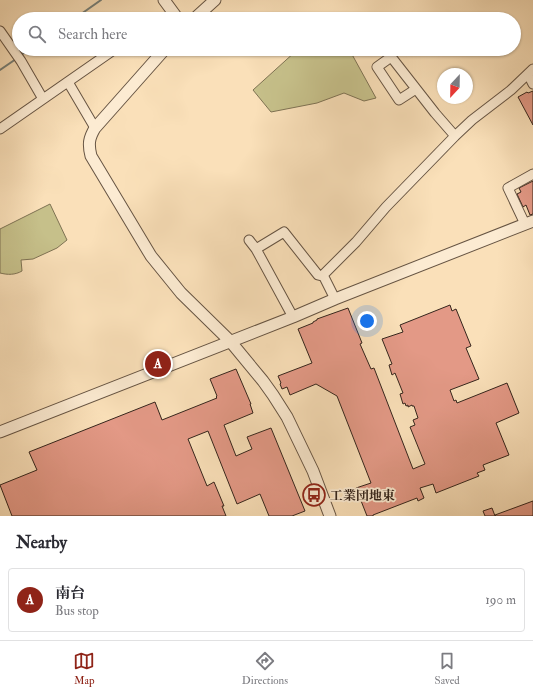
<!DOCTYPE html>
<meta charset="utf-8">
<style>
body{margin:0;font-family:"IM FELL Double Pica","Noto Serif JP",serif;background:#f2f2f3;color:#2b2b33}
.compass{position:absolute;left:437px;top:68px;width:36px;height:36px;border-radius:50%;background:#fff;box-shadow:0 1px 3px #0004;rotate:202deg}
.you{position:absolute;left:367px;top:321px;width:14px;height:14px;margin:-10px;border:3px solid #fff;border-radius:50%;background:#1a73e8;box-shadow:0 0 0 6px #1a73e833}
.badge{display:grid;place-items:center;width:26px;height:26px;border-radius:50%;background:#8f2418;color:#fff;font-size:13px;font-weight:700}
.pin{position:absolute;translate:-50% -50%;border:2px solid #fff;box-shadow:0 1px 4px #0006}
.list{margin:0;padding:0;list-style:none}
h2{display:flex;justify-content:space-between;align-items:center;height:52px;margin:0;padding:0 16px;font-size:17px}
h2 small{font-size:13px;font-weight:400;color:#7c7c81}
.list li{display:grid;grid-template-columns:26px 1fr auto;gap:12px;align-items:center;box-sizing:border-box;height:64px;margin:0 8px 8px;padding:0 8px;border:1px solid #e1e1e2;border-radius:4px}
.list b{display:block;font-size:15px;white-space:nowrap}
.list p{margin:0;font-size:13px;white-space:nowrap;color:#7c7c81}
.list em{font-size:13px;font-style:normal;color:#7c7c81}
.icon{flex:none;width:22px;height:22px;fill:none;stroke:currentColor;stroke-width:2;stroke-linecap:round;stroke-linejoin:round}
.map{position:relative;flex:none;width:533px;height:516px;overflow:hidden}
.search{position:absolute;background:#fff;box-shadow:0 1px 3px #0004;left:12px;right:12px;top:12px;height:44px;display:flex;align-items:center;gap:10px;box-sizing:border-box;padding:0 14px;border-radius:22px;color:#7c7c81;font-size:15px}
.sheet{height:124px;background:#fff}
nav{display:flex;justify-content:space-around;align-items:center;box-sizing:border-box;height:56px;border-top:1px solid #e1e1e2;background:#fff;font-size:11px;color:#7c7c81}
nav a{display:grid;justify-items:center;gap:2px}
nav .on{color:#8f2418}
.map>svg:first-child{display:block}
.green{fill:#c6c08a;stroke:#7e7253}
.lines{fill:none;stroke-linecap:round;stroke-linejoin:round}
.stream{stroke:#757f79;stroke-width:2}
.building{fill:#e39986;stroke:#35251c}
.minor-casing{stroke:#665443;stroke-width:11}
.tertiary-casing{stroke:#665443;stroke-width:13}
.minor{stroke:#fcebd2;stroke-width:9}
.tertiary{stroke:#fcebd2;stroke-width:11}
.labels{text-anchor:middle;stroke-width:3.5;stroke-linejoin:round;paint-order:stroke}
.poi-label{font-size:13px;font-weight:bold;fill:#35251c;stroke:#fcebd2;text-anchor:start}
</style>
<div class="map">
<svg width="533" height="516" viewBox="0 0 533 516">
<rect width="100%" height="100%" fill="#fae0b9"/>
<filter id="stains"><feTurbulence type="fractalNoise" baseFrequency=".005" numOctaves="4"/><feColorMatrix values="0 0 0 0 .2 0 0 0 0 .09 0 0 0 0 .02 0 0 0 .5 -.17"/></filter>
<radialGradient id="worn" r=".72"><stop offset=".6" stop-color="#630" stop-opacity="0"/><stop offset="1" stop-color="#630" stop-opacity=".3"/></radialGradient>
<!-- green -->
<path class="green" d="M 306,49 L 349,49 L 376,98 L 364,101 L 344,93 L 317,103 L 271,112 L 253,90 L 296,51 Z
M 50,204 L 67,240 L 57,248 L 33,259 L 21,260 L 22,271 C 15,275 8,275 0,273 L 0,229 Z"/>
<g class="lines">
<!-- stream -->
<path class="stream" d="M 74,19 L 101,0
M 21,55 L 30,49
M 0,70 L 16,59"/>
</g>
<!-- building -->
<path class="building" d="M 533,91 L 533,125 L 518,97 L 527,92 L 528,93 Z
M 533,181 L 533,214 L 530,215 L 526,205 L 523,207 L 517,194 L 521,192 L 519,188 Z
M 450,305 L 452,311 L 456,309 L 471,346 L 466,348 L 479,379 L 450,390 L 454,401 L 456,400 L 457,403 L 507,383 L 519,413 L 496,423 L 509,455 L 483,465 L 485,470 L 477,473 L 479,476 L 436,493 L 433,484 L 420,488 L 424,498 L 418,501 L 417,498 L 373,515 L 373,516 L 367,516 L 356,488 L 371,483 L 337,396 L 316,384 L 290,395 L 287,387 L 282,389 L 280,384 L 281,383 L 278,376 L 312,363 L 298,329 L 313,323 L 313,322 L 317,320 L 317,319 L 348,308 L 362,343 L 360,344 L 371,369 L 374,368 L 413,469 L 425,464 L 410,427 L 415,425 L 413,420 L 418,418 L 414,406 L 412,406 L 412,405 L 408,407 L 408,405 L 406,406 L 405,403 L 403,404 L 400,394 L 403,393 L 395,373 L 392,375 L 389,365 L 392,364 L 382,339 L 403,332 L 400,325 Z
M 236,369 L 251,404 L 250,404 L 253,413 L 224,425 L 236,456 L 252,449 L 247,437 L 271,428 L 305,511 L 292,516 L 269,516 L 260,494 L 237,504 L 208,431 L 188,439 L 207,486 L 214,482 L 224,506 L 222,506 L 226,516 L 12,516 L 0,485 L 37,470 L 29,452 L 155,402 L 162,420 L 217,398 L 216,397 L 217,396 L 210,379 Z
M 533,501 L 533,516 L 496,516 L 495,515 Z
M 492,508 L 495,516 L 485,516 L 483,511 Z"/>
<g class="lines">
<!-- minor casing -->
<g class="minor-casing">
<path id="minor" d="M 0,31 L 21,61 L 43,99
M 385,49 L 435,113 L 455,136
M 391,57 L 377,67 L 399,100 L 416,89
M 528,74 L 533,84
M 68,82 L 95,128
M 0,129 L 115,49
M 525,224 L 508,188 L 533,174
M 249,240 L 256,249 L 293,317
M 256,249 L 284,232 L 318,275 L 322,276
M 335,299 L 324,277 L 322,276 L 356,242 L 386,207 L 455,136 L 472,120 L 511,90 L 533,69"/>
</g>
<!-- tertiary casing -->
<g class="tertiary-casing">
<path id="tertiary" d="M 164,0 L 178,19
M 194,19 L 215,0
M 165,49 L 95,128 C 89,138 88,144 91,156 L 151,256 L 181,293 L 230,341 L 263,381 L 273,395 L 287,417 L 313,471 L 330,516
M 0,432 L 293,317 L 335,299 L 533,221"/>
</g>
<!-- minor -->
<use href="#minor" class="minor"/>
<!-- tertiary -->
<use href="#tertiary" class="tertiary"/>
</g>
<!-- icons -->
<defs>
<g id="bus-ring" transform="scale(1.15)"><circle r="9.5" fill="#fcebd2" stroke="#8f2418" stroke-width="1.5"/><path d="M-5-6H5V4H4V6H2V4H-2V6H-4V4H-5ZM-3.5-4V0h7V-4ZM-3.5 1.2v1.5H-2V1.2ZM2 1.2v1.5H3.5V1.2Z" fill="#8f2418"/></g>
</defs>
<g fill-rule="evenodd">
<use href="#bus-ring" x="314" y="495"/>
</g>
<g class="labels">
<!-- poi labels -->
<g class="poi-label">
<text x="330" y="500">工業団地東</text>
</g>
</g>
<rect width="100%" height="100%" filter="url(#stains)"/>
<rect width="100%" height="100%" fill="url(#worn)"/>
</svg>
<svg class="compass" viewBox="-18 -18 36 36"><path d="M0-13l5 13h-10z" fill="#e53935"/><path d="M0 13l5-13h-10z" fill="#7c7c81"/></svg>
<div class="you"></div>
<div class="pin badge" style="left:158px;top:364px">A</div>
<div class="search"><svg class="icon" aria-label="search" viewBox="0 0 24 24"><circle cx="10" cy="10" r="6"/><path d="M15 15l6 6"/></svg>Search here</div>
</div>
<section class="sheet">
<h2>Nearby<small></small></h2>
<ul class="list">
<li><span class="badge">A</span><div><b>南台</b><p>Bus stop</p></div><em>190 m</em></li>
</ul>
</section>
<nav>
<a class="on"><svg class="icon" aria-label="map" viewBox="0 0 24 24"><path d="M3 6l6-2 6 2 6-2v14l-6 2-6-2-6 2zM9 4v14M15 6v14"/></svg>Map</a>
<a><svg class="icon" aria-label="directions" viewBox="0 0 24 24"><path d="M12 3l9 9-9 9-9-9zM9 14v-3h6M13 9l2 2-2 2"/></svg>Directions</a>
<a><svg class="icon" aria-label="saved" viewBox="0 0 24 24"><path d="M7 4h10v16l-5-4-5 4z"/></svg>Saved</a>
</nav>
